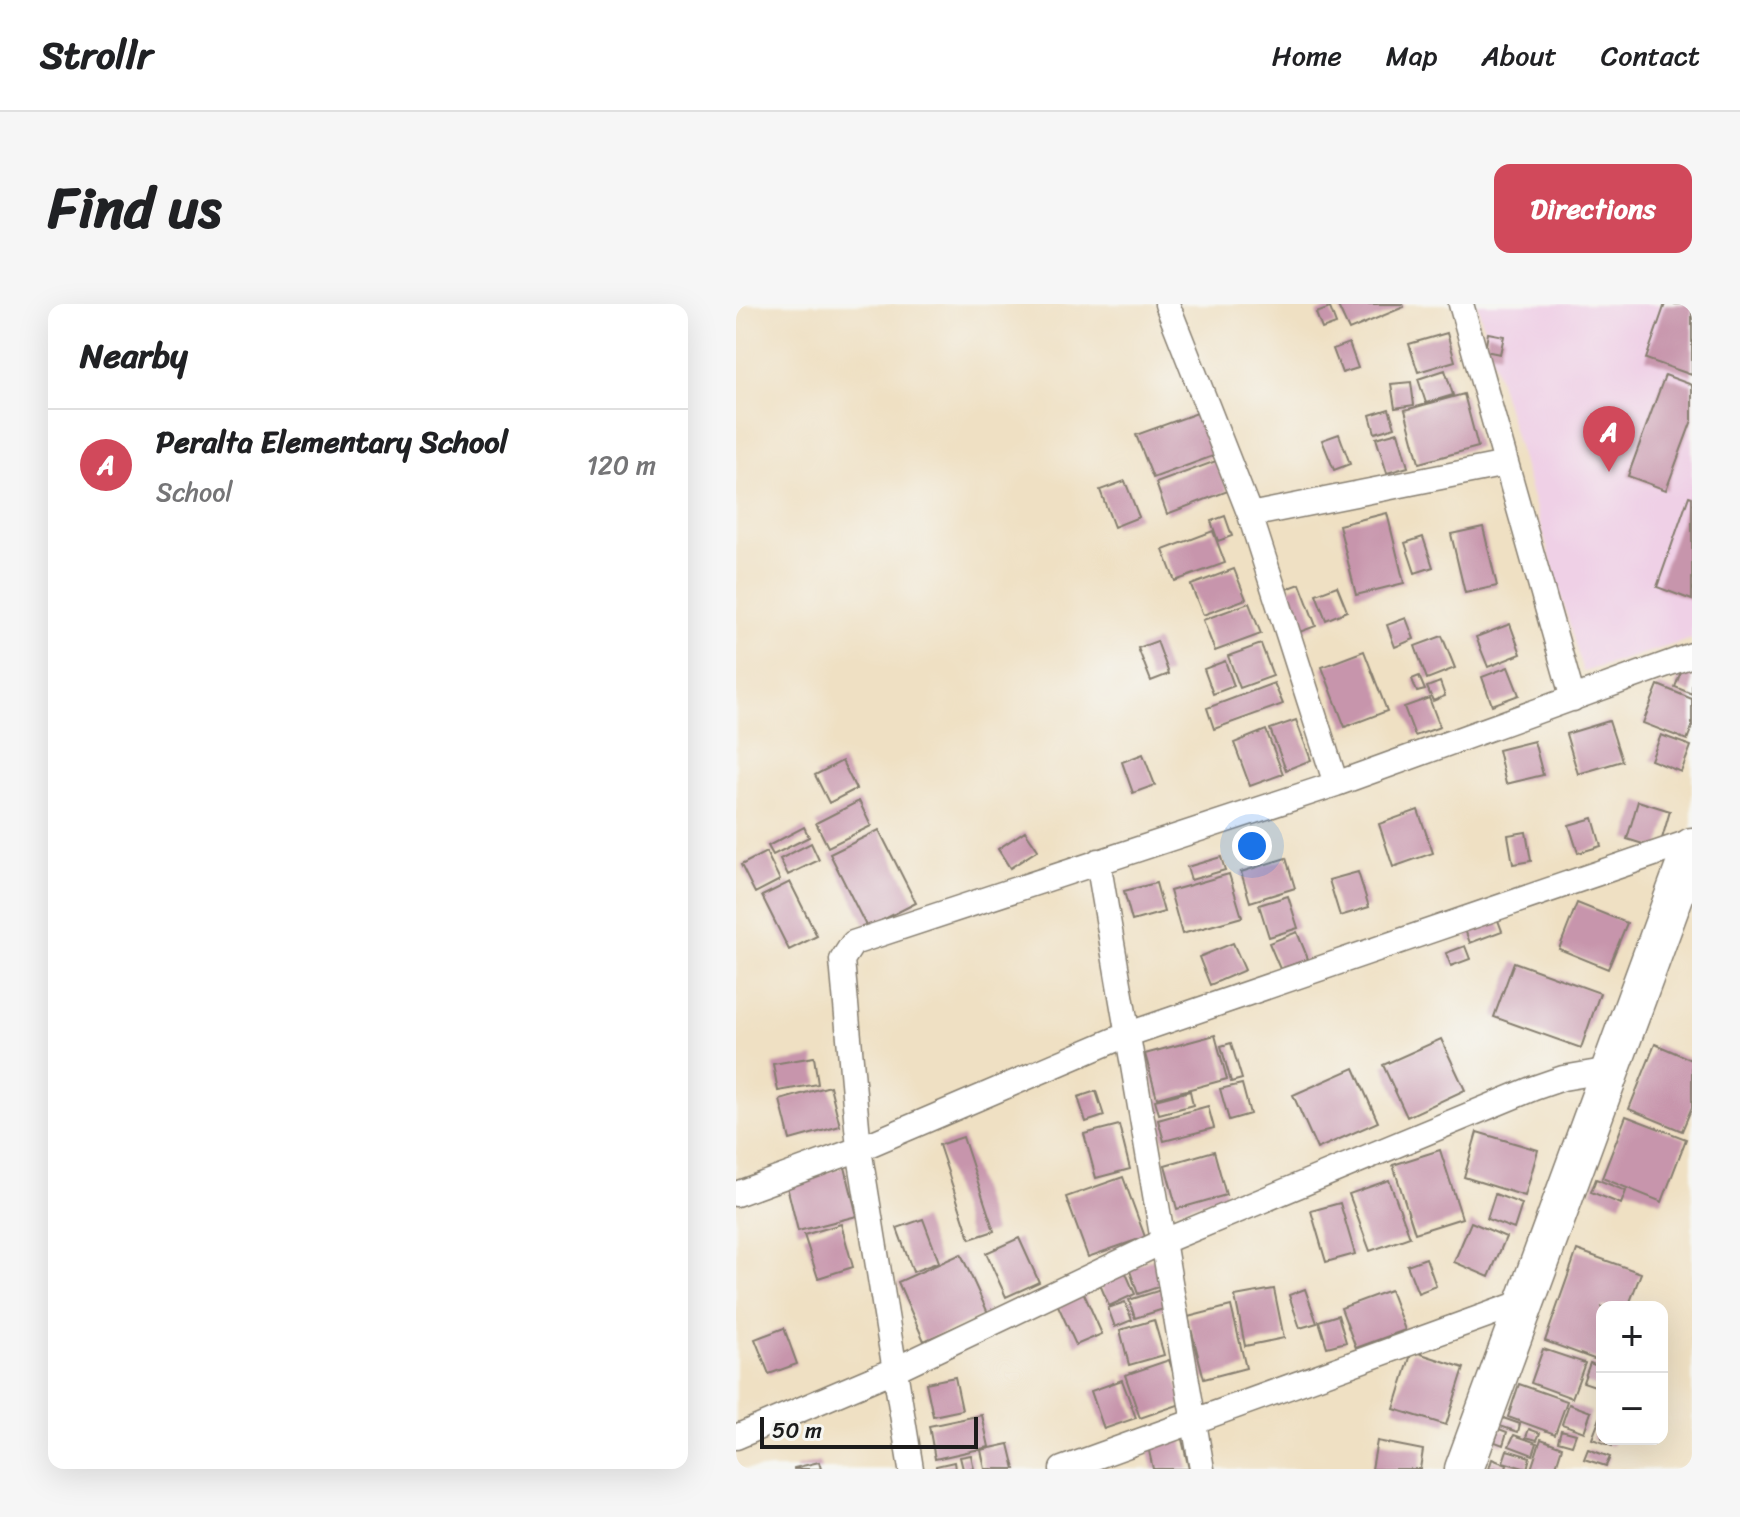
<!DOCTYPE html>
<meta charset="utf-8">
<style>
body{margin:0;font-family:Sriracha,sans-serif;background:#f6f6f6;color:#202124}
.controls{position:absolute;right:24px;bottom:24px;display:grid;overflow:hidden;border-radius:16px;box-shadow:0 8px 32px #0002}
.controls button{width:72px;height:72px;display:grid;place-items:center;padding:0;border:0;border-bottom:2px solid #e0e0e0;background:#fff;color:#202124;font:40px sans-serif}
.scale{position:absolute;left:24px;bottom:20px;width:218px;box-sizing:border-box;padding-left:8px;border:4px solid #1c1c1c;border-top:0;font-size:22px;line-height:28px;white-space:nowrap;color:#1c1c1c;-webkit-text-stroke:6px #f6f6f2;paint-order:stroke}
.you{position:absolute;left:516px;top:542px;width:28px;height:28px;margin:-20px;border:6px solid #fff;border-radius:50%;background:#1a73e8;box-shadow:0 0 0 12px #1a73e833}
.badge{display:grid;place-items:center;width:52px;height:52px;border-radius:50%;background:#d1495b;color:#fff;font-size:26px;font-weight:700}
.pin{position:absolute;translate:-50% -66px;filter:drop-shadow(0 2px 4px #0008)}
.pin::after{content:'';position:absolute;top:42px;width:28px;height:24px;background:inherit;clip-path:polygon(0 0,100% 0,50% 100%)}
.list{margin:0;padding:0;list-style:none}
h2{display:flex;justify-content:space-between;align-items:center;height:104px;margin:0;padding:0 32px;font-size:34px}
h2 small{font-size:26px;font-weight:400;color:#757577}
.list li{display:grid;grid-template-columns:52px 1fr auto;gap:24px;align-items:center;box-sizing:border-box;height:112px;padding:0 32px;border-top:2px solid #e0e0e0}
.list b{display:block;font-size:30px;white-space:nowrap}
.list p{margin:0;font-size:26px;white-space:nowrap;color:#757577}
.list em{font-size:26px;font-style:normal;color:#757577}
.map{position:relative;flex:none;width:956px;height:1165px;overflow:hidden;border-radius:16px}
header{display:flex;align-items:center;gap:48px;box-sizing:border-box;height:112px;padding:0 40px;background:#fff;border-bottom:2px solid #e0e0e0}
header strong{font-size:38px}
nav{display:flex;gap:44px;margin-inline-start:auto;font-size:28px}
.intro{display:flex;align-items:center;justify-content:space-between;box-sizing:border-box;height:192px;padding:0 48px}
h1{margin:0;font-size:56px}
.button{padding:20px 36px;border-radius:16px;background:#d1495b;color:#fff;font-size:28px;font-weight:700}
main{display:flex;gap:48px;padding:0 48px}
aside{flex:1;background:#fff;border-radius:16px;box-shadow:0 8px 32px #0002}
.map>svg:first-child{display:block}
.built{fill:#efd0e6}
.building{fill:#c795ac}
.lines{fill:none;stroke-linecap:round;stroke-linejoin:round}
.minor-casing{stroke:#867e70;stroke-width:27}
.primary-casing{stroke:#867e70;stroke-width:41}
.minor{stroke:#fff;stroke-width:24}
.primary{stroke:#fff;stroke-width:38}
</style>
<header>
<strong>Strollr</strong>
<nav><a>Home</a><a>Map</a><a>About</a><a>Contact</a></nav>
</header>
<div class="intro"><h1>Find us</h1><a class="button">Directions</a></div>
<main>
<aside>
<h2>Nearby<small></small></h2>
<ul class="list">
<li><span class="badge">A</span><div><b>Peralta Elementary School</b><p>School</p></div><em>120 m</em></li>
</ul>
</aside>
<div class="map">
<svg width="956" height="1165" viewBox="0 0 956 1165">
<rect width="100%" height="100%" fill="#f6f6f2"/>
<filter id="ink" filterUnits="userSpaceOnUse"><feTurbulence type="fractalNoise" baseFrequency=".0125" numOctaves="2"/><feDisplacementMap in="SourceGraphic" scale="16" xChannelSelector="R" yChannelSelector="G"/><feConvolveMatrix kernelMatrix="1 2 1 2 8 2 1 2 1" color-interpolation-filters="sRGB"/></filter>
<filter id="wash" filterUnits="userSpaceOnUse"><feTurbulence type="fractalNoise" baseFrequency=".006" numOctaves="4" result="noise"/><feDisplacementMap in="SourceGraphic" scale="32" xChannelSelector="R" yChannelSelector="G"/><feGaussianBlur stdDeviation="1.8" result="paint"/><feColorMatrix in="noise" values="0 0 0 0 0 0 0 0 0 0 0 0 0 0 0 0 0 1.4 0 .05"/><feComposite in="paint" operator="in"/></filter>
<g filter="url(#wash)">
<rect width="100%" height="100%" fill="#efe0c3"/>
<!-- built -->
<path class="built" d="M 741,0 L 956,0 L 956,335 L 847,368 Z"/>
<g id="blocks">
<!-- building -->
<path class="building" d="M 601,0 L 667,0 L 668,3 L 613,26 Z
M 929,0 L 956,0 L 956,71 L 910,55 Z
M 594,4 L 600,20 L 586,25 L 580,9 Z
M 711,29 L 719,57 L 682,68 L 673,40 Z
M 752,29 L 768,32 L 764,50 L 749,47 Z
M 613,39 L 622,64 L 606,69 L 597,45 Z
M 709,66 L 717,91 L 690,99 L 682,75 Z
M 929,71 L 956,81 L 956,116 L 930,186 L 892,172 Z
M 675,78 L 678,101 L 659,104 L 655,80 Z
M 728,90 L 742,143 L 683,159 L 669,106 Z
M 653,105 L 659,123 L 639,129 L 634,111 Z
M 464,108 L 480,151 L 417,174 L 400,131 Z
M 662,128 L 672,163 L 651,169 L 640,134 Z
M 603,130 L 614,160 L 598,166 L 586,136 Z
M 480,157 L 492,187 L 431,210 L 420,179 Z
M 389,177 L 403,213 L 378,223 L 364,186 Z
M 953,192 L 956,193 L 956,296 L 921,283 Z
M 651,209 L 668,279 L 620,291 L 603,221 Z
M 489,212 L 496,232 L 482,237 L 475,217 Z
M 747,223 L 761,282 L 729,289 L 715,230 Z
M 477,227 L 489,259 L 439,277 L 427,246 Z
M 687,233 L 697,263 L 679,269 L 669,239 Z
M 498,265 L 510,295 L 467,311 L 455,281 Z
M 564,280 L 580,322 L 558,330 L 542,288 Z
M 601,282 L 611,307 L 590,316 L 580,290 Z
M 513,299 L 525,330 L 479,347 L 467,316 Z
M 670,314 L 678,335 L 659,343 L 651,321 Z
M 774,320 L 785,350 L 752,363 L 740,333 Z
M 706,332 L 719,364 L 691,375 L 679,342 Z
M 421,337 L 433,370 L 415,377 L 402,344 Z
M 525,340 L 537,372 L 504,384 L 492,352 Z
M 628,347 L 651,407 L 609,423 L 586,363 Z
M 950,355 L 956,357 L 956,390 L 939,383 Z
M 489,357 L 498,382 L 477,390 L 468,365 Z
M 772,363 L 783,391 L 756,401 L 746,373 Z
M 683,372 L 689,386 L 681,388 L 676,375 Z
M 704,378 L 709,392 L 697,397 L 691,383 Z
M 538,379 L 547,400 L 478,425 L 471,404 Z
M 922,381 L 956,395 L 956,423 L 951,436 L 907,419 Z
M 693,394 L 704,423 L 679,432 L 668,403 Z
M 560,416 L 575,456 L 550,466 L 534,425 Z
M 873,417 L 886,457 L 842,470 L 830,430 Z
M 530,426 L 547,470 L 514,482 L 498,439 Z
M 925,431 L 955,442 L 945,468 L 915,456 Z
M 798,437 L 807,471 L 770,480 L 762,446 Z
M 407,450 L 419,481 L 397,489 L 386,458 Z
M 106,457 L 120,485 L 93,499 L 79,471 Z
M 123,497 L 135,522 L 92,543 L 80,519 Z
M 902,497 L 934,507 L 923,545 L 891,535 Z
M 682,506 L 697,549 L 657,563 L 643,520 Z
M 857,514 L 865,542 L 842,549 L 833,521 Z
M 68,523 L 73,533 L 37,551 L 32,542 Z
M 143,526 L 180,599 L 131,624 L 94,550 Z
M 289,527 L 302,546 L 274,564 L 262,545 Z
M 790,528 L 795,557 L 777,560 L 772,531 Z
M 75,539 L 83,556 L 52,571 L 44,555 Z
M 30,548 L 44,576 L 19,589 L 5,561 Z
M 485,553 L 489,566 L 455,576 L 451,563 Z
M 550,554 L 559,584 L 514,598 L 505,568 Z
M 622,568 L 633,603 L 604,612 L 593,576 Z
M 493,570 L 506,613 L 446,630 L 434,587 Z
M 54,578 L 81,632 L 53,646 L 26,592 Z
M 420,579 L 428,608 L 396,617 L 388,587 Z
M 552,592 L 562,624 L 533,633 L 523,601 Z
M 841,599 L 891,619 L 872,665 L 823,645 Z
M 760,611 L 766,627 L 734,639 L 728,623 Z
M 561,628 L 572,655 L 544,665 L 533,639 Z
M 497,639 L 509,666 L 474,681 L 463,653 Z
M 729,642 L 734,655 L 715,662 L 710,649 Z
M 778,658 L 864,689 L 845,744 L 758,713 Z
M 479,731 L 491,775 L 421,794 L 409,750 Z
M 705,735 L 729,786 L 671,813 L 647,761 Z
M 495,739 L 506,775 L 495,778 L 485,742 Z
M 919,740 L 956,756 L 956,803 L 946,827 L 893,805 Z
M 78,753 L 82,780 L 42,787 L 37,760 Z
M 618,764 L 642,818 L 581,845 L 557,791 Z
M 506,780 L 514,810 L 493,816 L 484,785 Z
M 94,782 L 104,822 L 54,836 L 44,796 Z
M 360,787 L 368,812 L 350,818 L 342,793 Z
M 454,787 L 457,801 L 423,810 L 419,796 Z
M 472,802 L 478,824 L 428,837 L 422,816 Z
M 890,812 L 950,835 L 926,898 L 866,874 Z
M 383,821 L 394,865 L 360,874 L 348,830 Z
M 741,828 L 802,846 L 789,892 L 728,873 Z
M 227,833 L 258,927 L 234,935 L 203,841 Z
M 704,846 L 726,914 L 679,929 L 657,861 Z
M 478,847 L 490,891 L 441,905 L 429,861 Z
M 109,863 L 121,912 L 62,927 L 50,878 Z
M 387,873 L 409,933 L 352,953 L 330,893 Z
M 860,875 L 890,887 L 885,900 L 855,888 Z
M 653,876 L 674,933 L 634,947 L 613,890 Z
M 759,890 L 786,900 L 778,925 L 751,915 Z
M 604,899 L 619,950 L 590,958 L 575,907 Z
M 187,915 L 203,958 L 177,968 L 161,924 Z
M 735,918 L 770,933 L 753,973 L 718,958 Z
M 105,920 L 117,963 L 82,974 L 68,931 Z
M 283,934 L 303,978 L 270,993 L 250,949 Z
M 841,946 L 905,969 L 892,1003 L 866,1003 L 866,1058 L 809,1037 Z
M 225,950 L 252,1009 L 188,1037 L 162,978 Z
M 419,954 L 428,981 L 402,990 L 393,964 Z
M 690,954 L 700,982 L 682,989 L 671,961 Z
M 389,967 L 399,990 L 373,1002 L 363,978 Z
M 345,983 L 366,1030 L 340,1041 L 319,995 Z
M 428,985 L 434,1003 L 399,1014 L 393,996 Z
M 538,985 L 548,1034 L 509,1042 L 499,992 Z
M 569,985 L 581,1019 L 564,1024 L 553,991 Z
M 654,986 L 669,1026 L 620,1044 L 605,1004 Z
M 389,998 L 396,1016 L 379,1023 L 372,1004 Z
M 495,1002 L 510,1064 L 468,1075 L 452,1013 Z
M 602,1011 L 610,1038 L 591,1043 L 583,1017 Z
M 418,1016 L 428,1051 L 393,1061 L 384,1026 Z
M 48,1024 L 61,1060 L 33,1070 L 19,1035 Z
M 807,1045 L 849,1059 L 836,1094 L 795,1079 Z
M 676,1047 L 728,1064 L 710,1121 L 658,1105 Z
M 433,1056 L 448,1099 L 404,1114 L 389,1071 Z
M 854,1059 L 866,1064 L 862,1083 L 847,1078 Z
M 219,1073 L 226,1106 L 197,1112 L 190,1079 Z
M 386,1076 L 400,1114 L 368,1125 L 355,1087 Z
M 783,1080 L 831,1097 L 819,1130 L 772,1113 Z
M 833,1100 L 855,1108 L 848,1128 L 826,1120 Z
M 866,1109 L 866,1135 L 878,1135 L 876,1142 L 856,1135 Z
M 246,1111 L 253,1143 L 199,1155 L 193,1122 Z
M 767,1114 L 784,1120 L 782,1128 L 764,1122 Z
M 763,1125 L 771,1128 L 767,1141 L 759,1138 Z
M 793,1125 L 804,1129 L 801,1136 L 790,1133 Z
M 825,1126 L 840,1130 L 836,1141 L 822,1137 Z
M 445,1131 L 453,1165 L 417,1165 L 411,1138 Z
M 778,1131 L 801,1139 L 797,1151 L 773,1142 Z
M 805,1135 L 826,1143 L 819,1165 L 795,1165 Z
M 641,1137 L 687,1146 L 684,1165 L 636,1165 Z
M 273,1140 L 279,1165 L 249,1165 L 245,1146 Z
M 852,1145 L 874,1153 L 870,1162 L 848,1155 Z
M 771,1146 L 794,1153 L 791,1165 L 767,1158 Z
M 235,1151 L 238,1165 L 227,1165 L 224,1153 Z
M 756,1155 L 771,1161 L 770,1165 L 753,1165 Z
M 83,1158 L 85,1165 L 58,1165 L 58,1164 Z
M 218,1158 L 219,1165 L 200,1165 L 200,1162 Z"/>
</g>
</g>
<g filter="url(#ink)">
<use href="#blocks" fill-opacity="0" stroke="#867e70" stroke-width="2"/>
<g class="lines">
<!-- minor casing -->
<g class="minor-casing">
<path id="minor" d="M 431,0 L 514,211 L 600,480
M 725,0 L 837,395
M 514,211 L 770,160
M 362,557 L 466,1165
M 0,890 L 123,845 L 390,731 L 956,537
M 0,1133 L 160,1065 L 426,938 L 798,784 L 827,774 L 874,766
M 175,1165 L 123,845 L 106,656 L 117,639 L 600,480 L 956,351
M 326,1165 L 790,997"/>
</g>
<!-- primary casing -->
<g class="primary-casing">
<path id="primary" d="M 728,1165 L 956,543"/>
</g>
<!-- minor -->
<use href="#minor" class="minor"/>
<!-- primary -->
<use href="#primary" class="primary"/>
</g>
</g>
</svg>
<div class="controls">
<button>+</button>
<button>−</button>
</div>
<div class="scale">50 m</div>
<div class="you"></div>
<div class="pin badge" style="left:873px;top:168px">A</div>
</div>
</main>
